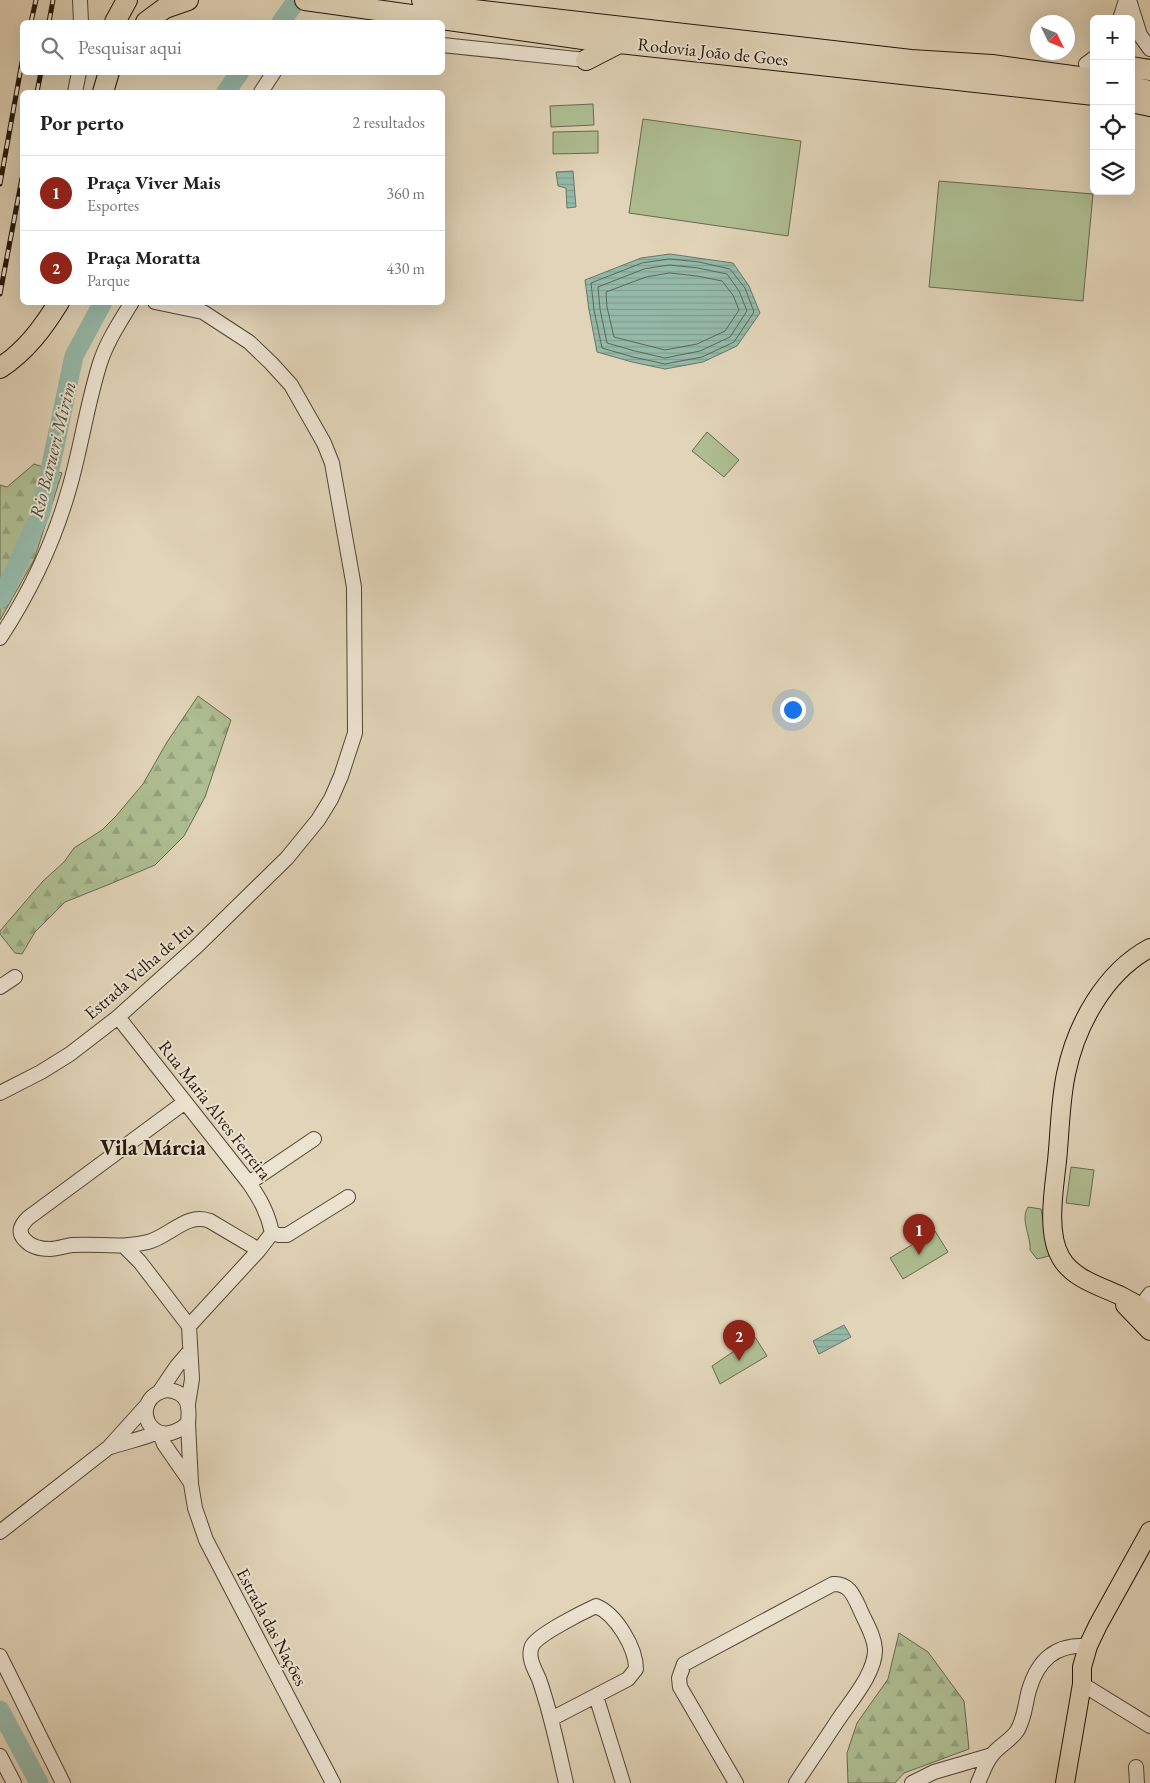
<!DOCTYPE html>
<html lang="pt">
<meta charset="utf-8">
<style>
body{margin:0;font-family:"EB Garamond",serif;background:#f2f2f2;color:#222}
.controls{position:absolute;right:15px;top:15px;display:grid;overflow:hidden;border-radius:8px;box-shadow:0 5px 20px #0002}
.controls button{width:45px;height:45px;display:grid;place-items:center;padding:0;border:0;border-bottom:1px solid #e0e0e0;background:#fff;color:#222;font:25px sans-serif}
.compass{position:absolute;left:1030px;top:15px;width:45px;height:45px;border-radius:50%;background:#fff;box-shadow:0 5px 20px #0002;rotate:133deg}
.you{position:absolute;left:792px;top:709px;width:18px;height:18px;margin:-12px;border:4px solid #fff;border-radius:50%;background:#1a73e8;box-shadow:0 0 0 8px #1a73e833}
.badge{display:grid;place-items:center;width:32px;height:32px;border-radius:50%;background:#8f2418;color:#fff;font-size:16px;font-weight:700}
.pin{position:absolute;translate:-50% -41px;filter:drop-shadow(0 1px 2px #0008)}
.pin::after{content:'';position:absolute;top:26px;width:18px;height:15px;background:inherit;clip-path:polygon(0 0,100% 0,50% 100%)}
.list{margin:0;padding:0;list-style:none}
h2{display:flex;justify-content:space-between;align-items:center;height:65px;margin:0;padding:0 20px;font-size:21px}
h2 small{font-size:16px;font-weight:400;color:#767676}
.list li{display:grid;grid-template-columns:32px 1fr auto;gap:15px;align-items:center;box-sizing:border-box;height:75px;padding:0 20px;border-top:1px solid #e0e0e0}
.list b{display:block;font-size:19px;white-space:nowrap}
.list p{margin:0;font-size:16px;white-space:nowrap;color:#767676}
.list em{font-size:16px;font-style:normal;color:#767676}
.icon{flex:none;width:28px;height:28px;fill:none;stroke:currentColor;stroke-width:2;stroke-linecap:round;stroke-linejoin:round}
.map{position:relative;flex:none;width:1150px;height:1783px;overflow:hidden}
.search{position:absolute;background:#fff;box-shadow:0 5px 20px #0002;left:20px;top:20px;width:425px;height:55px;display:flex;align-items:center;gap:12px;box-sizing:border-box;padding:0 18px;border-radius:8px;color:#767676;font-size:19px}
.panel{position:absolute;background:#fff;box-shadow:0 5px 20px #0002;left:20px;top:90px;width:425px;height:215px;border-radius:8px}
.map>svg:first-child{display:block}
.forest{fill:url(#forest-firs);stroke:#686a4e}
.park{fill:#aebe92;stroke:#686a4e}
.water{fill:url(#water-rules);stroke:#677769}
.lines{fill:none;stroke-linecap:round;stroke-linejoin:round}
.shore{stroke:#5c6759;stroke-width:1}
.river{stroke:#95b9a9;stroke-width:19}
.minor-casing{stroke:#524535;stroke-width:16}
.major-casing{stroke:#231509;stroke-width:20}
.highway-casing{stroke:#231509;stroke-width:22}
.minor{stroke:#ece3d1;stroke-width:14}
.major{stroke:#e1d4b8;stroke-width:18}
.highway{stroke:#e1d4b8;stroke-width:20}
.rail-casing{stroke:#231509;stroke-width:5}
.rail{stroke:#ece3d1;stroke-width:3;stroke-dasharray:9;stroke-linecap:butt}
.labels{text-anchor:middle;stroke-width:4;stroke-linejoin:round;paint-order:stroke}
.street-label{font-size:18px;fill:#231509;stroke:#ece3d1}
.water-label{font-size:19px;font-style:italic;fill:#4b4e41;stroke:#ece3d1}
.district-label{font-size:22px;font-weight:bold;fill:#231509;stroke:#ece3d1}
</style>
<div class="map">
<svg width="1150" height="1783" viewBox="0 0 1150 1783">
<defs>
<pattern id="forest-firs" width="22" height="20" patternUnits="userSpaceOnUse" patternTransform="scale(1.25)"><rect width="22" height="20" fill="#aebe92"/><path d="M5 1l3.5 6h-7zM16 11l3.5 6h-7z" fill="#95a27d"/></pattern>
<pattern id="water-rules" width="6" height="5" patternUnits="userSpaceOnUse" patternTransform="scale(1.25)"><rect width="6" height="5" fill="#95b9a9"/><path d="M0 2.5h6" fill="none" stroke="#809e90"/></pattern>
</defs>
<rect width="100%" height="100%" fill="#e1d4b8"/>
<filter id="stains"><feTurbulence type="fractalNoise" baseFrequency=".004" numOctaves="4"/><feColorMatrix values="0 0 0 0 .2 0 0 0 0 .09 0 0 0 0 .02 0 0 0 .5 -.17"/></filter>
<radialGradient id="worn" r=".72"><stop offset=".6" stop-color="#630" stop-opacity="0"/><stop offset="1" stop-color="#630" stop-opacity=".3"/></radialGradient>
<!-- forest -->
<path class="forest" d="M 34,464 L 62,473 L 34,560 L 0,620 L 0,485 L 7,487 Z
M 198,696 L 231,720 L 205,797 L 184,836 L 155,865 L 110,884 L 65,902 L 35,932 L 22,954 L 15,953 L 0,934 L 0,931 L 43,881 L 64,862 L 74,848 L 102,830 L 116,816 L 143,784 L 167,742 Z
M 899,1633 L 928,1652 L 964,1701 L 969,1749 L 904,1773 L 895,1783 L 848,1783 L 847,1753 L 857,1723 L 888,1679 Z"/>
<!-- park -->
<path class="park" d="M 593,104 L 594,125 L 551,127 L 550,106 Z
M 643,119 L 801,141 L 788,236 L 629,213 Z
M 598,131 L 598,153 L 553,154 L 553,132 Z
M 939,181 L 1093,194 L 1083,301 L 929,287 Z
M 707,432 L 739,460 L 724,477 L 692,451 Z
M 1071,1167 L 1094,1170 L 1089,1206 L 1066,1203 Z
M 1028,1207 L 1041,1209 L 1049,1252 L 1049,1256 L 1037,1259 L 1030,1250 C 1031,1236 1020,1220 1028,1207 Z
M 935,1231 L 948,1252 L 903,1279 L 890,1258 Z
M 755,1337 L 767,1356 L 720,1384 L 712,1366 Z"/>
<!-- water -->
<path class="water" d="M 573,171 L 576,207 L 567,208 L 566,188 L 558,186 L 556,172 Z
M 670,254 L 733,263 L 749,286 L 760,313 L 737,346 L 703,362 L 665,369 L 632,362 L 597,352 L 589,310 L 585,280 L 641,258 Z
M 844,1325 L 851,1337 L 819,1354 L 813,1341 Z"/>
<g class="lines">
<!-- shore -->
<path class="shore" d="M 670,259 L 699,262 L 730,269 L 745,288 L 754,312 L 734,342 L 702,357 L 665,364 L 633,357 L 602,348 L 594,310 L 591,283 L 642,263 Z
M 670,265 L 698,268 L 727,274 L 739,291 L 747,311 L 730,337 L 700,351 L 665,358 L 635,351 L 607,343 L 600,309 L 598,287 L 644,269 Z
M 670,273 L 697,276 L 722,281 L 733,295 L 739,310 L 725,331 L 697,344 L 665,350 L 614,337 L 607,307 L 606,292 L 646,277 Z"/>
<!-- river -->
<path class="river" d="M 281,22 L 297,0
M 226,92 L 240,72
M 0,599 L 20,559 L 41,512 L 74,356 L 103,302
M 0,1710 L 39,1783"/>
<!-- minor casing -->
<g class="minor-casing">
<path id="minor" d="M 80,0 L 81,22
M 1129,0 L 1140,35 L 1150,49
M 1120,19 L 1126,0
M 442,45 L 586,60
M 1086,64 L 1094,58
M 75,92 L 79,72
M 261,92 L 274,72
M 0,638 C 30,592 54,542 69,489 C 81,448 87,404 100,363 C 107,341 120,322 132,302
M 0,987 L 15,977
M 118,1017 L 249,1183 C 260,1199 268,1213 272,1233
M 0,1093 L 41,1072 L 70,1054 L 118,1017 L 197,946 L 287,858 L 318,820 L 331,799 L 341,776 L 355,733 L 354,587 L 332,463 L 324,443 L 291,385 L 271,363 L 249,342 L 203,312 L 155,302
M 185,1102 L 28,1218 C 21,1225 17,1232 25,1240 C 31,1247 41,1249 50,1249 C 57,1249 65,1246 72,1245 C 99,1243 120,1249 148,1242 C 170,1236 187,1212 210,1221 L 259,1250
M 249,1183 L 314,1139
M 272,1233 L 279,1235 L 287,1235 L 348,1197
M 125,1247 L 140,1262 L 189,1326 L 192,1379 L 188,1404
M 1140,1307 L 1150,1294
M 189,1326 L 259,1250 L 272,1233
M 167,1390 C 188,1392 190,1405 188,1423 C 151,1457 126,1398 167,1390 Z
M 160,1391 L 177,1366 L 189,1352
M 188,1423 L 191,1484 L 195,1508 L 206,1540 L 333,1783
M 160,1433 L 164,1444 L 191,1483
M 110,1446 L 147,1405
M 0,1532 L 108,1448 C 124,1442 143,1439 158,1432
M 0,1656 L 63,1783
M 1082,1684 L 1150,1726
M 596,1696 L 623,1783
M 551,1719 L 628,1679 L 636,1669 C 636,1648 616,1614 596,1606 C 583,1612 537,1635 532,1646 C 527,1657 535,1670 539,1679 C 551,1713 558,1748 566,1783
M 0,1756 L 14,1783
M 1136,1767 L 1137,1783
M 736,1783 L 680,1687 L 679,1678 L 684,1664 L 833,1584 C 848,1583 853,1594 859,1607 C 864,1620 874,1634 875,1649 C 876,1673 849,1703 836,1723 C 823,1743 809,1763 796,1783
M 912,1783 L 934,1772 L 992,1755
M 978,1783 C 982,1774 986,1762 992,1755 C 999,1746 1010,1741 1017,1731 C 1025,1718 1025,1704 1029,1690 C 1038,1660 1055,1644 1088,1646"/>
</g>
<!-- major casing -->
<g class="major-casing">
<path id="major" d="M 1150,948 C 1105,972 1076,1025 1066,1074 C 1060,1102 1060,1132 1057,1161 C 1054,1189 1046,1233 1061,1258 C 1073,1279 1100,1286 1121,1296 C 1131,1301 1141,1307 1150,1314
M 1125,1305 L 1150,1331
M 1065,1783 L 1082,1684 L 1082,1667 L 1088,1646 L 1098,1625 L 1150,1531"/>
</g>
<!-- highway casing -->
<g class="highway-casing">
<path id="highway" d="M 305,0 L 583,39 L 1094,95
M 422,0 L 457,8 L 911,60 L 992,65 L 1094,79
M 115,22 L 127,0
M 146,22 L 165,8 L 188,0
M 586,60 L 621,42
M 1131,67 L 1150,70
M 1131,87 L 1150,91
M 103,92 L 109,72
M 1131,102 L 1150,106
M 0,368 C 26,351 43,328 59,302"/>
</g>
<!-- minor -->
<use href="#minor" class="minor"/>
<!-- major -->
<use href="#major" class="major"/>
<!-- highway -->
<use href="#highway" class="highway"/>
<!-- rail casing -->
<g class="rail-casing">
<path id="rail" d="M 31,22 L 36,0
M 49,22 L 53,0
M 37,92 L 41,72
M 0,184 L 22,62
M 0,294 L 22,178"/>
</g>
<!-- rail -->
<use href="#rail" class="rail"/>
</g>
<g class="labels">
<!-- street labels -->
<g class="street-label">
<text transform="translate(713 52) rotate(6)" y="6">Rodovia João de Goes</text>
<text transform="translate(139 971) rotate(-41)" y="6">Estrada Velha de Itu</text>
<text transform="translate(215 1110) rotate(52)" y="6">Rua Maria Alves Ferreira</text>
<text transform="translate(272 1627) rotate(62)" y="6">Estrada das Nações</text>
</g>
<!-- water labels -->
<g class="water-label">
<text transform="translate(52 450) rotate(-76)" y="7">Rio Barueri Mirim</text>
</g>
<!-- district labels -->
<g class="district-label">
<text x="153" y="1155">Vila Márcia</text>
</g>
</g>
<rect width="100%" height="100%" filter="url(#stains)"/>
<rect width="100%" height="100%" fill="url(#worn)"/>
</svg>
<div class="controls">
<button>+</button>
<button>−</button>
<button><svg class="icon" aria-label="locate" viewBox="0 0 24 24"><circle cx="12" cy="12" r="6"/><path d="M12 2v4M12 18v4M2 12h4M18 12h4"/></svg></button>
<button><svg class="icon" aria-label="layers" viewBox="0 0 24 24"><path d="M12 4l9 5-9 5-9-5zM3 14l9 5 9-5"/></svg></button>
</div>
<svg class="compass" viewBox="-18 -18 36 36"><path d="M0-13l5 13h-10z" fill="#e53935"/><path d="M0 13l5-13h-10z" fill="#767676"/></svg>
<div class="you"></div>
<div class="pin badge" style="left:919px;top:1255px">1</div>
<div class="pin badge" style="left:739px;top:1361px">2</div>
<div class="search"><svg class="icon" aria-label="search" viewBox="0 0 24 24"><circle cx="10" cy="10" r="6"/><path d="M15 15l6 6"/></svg>Pesquisar aqui</div>
<section class="panel">
<h2>Por perto<small>2 resultados</small></h2>
<ul class="list">
<li><span class="badge">1</span><div><b>Praça Viver Mais</b><p>Esportes</p></div><em>360 m</em></li>
<li><span class="badge">2</span><div><b>Praça Moratta</b><p>Parque</p></div><em>430 m</em></li>
</ul>
</section>
</div>
